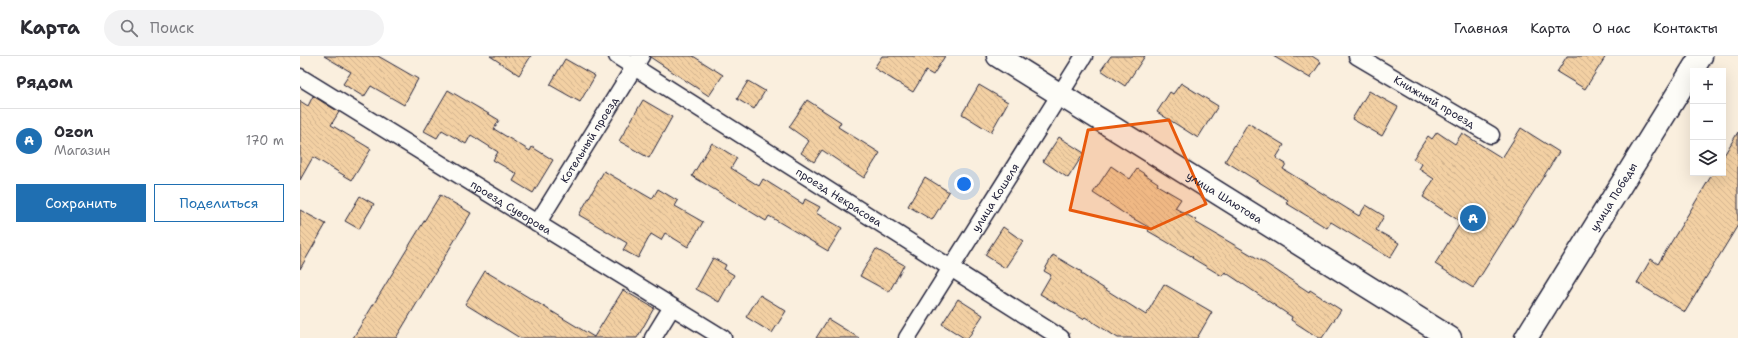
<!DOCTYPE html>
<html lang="ru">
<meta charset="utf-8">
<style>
body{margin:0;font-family:"Shantell Sans",sans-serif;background:#f2f2f3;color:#2b2b33}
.controls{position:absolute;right:12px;top:12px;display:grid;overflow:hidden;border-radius:0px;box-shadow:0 4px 16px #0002}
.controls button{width:36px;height:36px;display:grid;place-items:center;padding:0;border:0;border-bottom:1px solid #e1e1e2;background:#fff;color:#2b2b33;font:20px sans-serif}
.you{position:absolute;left:664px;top:128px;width:14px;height:14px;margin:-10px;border:3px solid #fff;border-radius:50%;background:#1a73e8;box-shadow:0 0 0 6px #1a73e833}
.badge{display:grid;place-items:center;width:26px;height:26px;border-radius:50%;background:#1f6fb2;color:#fff;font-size:13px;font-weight:700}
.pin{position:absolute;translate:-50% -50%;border:2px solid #fff;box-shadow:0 1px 4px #0006}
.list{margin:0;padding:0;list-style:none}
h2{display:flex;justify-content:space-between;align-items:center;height:52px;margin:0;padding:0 16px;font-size:17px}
h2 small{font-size:13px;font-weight:400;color:#7c7c81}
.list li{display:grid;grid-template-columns:26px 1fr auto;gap:12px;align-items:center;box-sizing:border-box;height:64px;padding:0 16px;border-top:1px solid #e1e1e2}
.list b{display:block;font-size:15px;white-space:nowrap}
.list p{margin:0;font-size:13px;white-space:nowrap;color:#7c7c81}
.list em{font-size:13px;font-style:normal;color:#7c7c81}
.actions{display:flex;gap:8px;padding:12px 16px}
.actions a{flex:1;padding:9px 0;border:1px solid #1f6fb2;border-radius:0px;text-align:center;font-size:14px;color:#1f6fb2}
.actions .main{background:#1f6fb2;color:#fff}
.icon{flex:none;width:22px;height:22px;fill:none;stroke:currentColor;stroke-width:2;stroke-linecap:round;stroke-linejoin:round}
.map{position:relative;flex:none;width:1438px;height:282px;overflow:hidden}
header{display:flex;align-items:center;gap:24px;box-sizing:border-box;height:56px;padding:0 20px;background:#fff;border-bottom:1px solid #e1e1e2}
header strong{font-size:19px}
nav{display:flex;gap:22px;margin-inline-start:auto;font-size:14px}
.search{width:280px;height:36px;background:#f2f2f3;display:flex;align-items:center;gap:10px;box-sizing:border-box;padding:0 14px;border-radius:22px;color:#7c7c81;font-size:15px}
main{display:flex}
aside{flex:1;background:#fff}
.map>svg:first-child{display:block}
.building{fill:url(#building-back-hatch);stroke:#22223b}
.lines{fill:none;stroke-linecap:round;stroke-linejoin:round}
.street-casing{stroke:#22223b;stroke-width:19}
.secondary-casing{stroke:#22223b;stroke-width:25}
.street{stroke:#fdfcf7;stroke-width:16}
.secondary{stroke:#fdfcf7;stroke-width:22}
.marked{fill:#e8590c;fill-opacity:0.2;stroke:#e8590c;stroke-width:3;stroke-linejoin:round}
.labels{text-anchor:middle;stroke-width:3;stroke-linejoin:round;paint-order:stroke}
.street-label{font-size:11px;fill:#22223b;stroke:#fdfcf7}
</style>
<header>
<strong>Карта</strong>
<div class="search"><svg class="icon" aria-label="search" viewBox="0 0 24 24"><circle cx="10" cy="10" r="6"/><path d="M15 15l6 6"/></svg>Поиск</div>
<nav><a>Главная</a><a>Карта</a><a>О нас</a><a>Контакты</a></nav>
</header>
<main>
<aside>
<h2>Рядом<small></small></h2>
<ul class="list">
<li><span class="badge">A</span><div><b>Ozon</b><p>Магазин</p></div><em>170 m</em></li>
</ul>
<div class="actions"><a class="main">Сохранить</a><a>Поделиться</a></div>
</aside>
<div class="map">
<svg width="1438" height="282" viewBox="0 0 1438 282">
<defs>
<pattern id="building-back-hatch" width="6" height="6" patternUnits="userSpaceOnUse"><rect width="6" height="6" fill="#f3d0a3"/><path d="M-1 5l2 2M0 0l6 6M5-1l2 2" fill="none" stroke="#d0b28d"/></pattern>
</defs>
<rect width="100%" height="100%" fill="#faefde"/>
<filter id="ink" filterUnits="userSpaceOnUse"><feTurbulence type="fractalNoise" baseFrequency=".025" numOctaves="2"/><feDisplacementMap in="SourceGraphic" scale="8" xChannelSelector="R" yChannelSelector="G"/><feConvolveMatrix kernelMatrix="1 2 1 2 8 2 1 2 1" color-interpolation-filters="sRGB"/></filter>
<g filter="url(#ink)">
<!-- building -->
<path class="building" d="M 24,0 L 78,0 L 118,23 L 104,49 L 71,30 L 64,41 L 43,28 L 51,16 Z
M 190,0 L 231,0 L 219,19 Z
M 350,0 L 393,0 L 423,19 L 409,40 L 350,1 Z
M 582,0 L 645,0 L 633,19 L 626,15 L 613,36 L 574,12 Z
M 811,0 L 845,0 L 825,30 L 801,14 Z
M 973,0 L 1012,0 L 1021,6 L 1010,22 Z
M 1267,0 L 1306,0 L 1285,33 L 1257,16 Z
M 265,3 L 295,20 L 280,46 L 250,29 Z
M 448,25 L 465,35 L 454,53 L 437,43 Z
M 881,27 L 918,50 L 898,82 L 857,56 L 870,36 L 873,38 Z
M 679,29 L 708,46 L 691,76 L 662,58 Z
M 148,34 L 199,64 L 194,73 L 230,95 L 232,91 L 253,104 L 233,137 L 213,125 L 217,118 L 193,104 L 198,96 L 171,79 L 166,88 L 142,74 L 137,82 L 124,75 Z
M 1069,35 L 1098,51 L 1082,80 L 1052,63 Z
M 13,40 L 39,56 L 31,69 L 71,93 L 52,124 L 13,101 L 0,124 L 0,45 L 8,50 Z
M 343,44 L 372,61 L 349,102 L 319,85 Z
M 507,44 L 541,66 L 538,71 L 580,97 L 564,122 L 522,94 L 514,106 L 501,97 L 509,85 L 489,71 Z
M 948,67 L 984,89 L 976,102 L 986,108 L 983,113 L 1059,160 L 1066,149 L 1084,160 L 1076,174 L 1099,187 L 1090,202 L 1031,166 L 1027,172 L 986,147 L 988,144 L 925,105 Z
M 1221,72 L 1259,96 L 1173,232 L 1135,208 L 1161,166 L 1123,141 L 1134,123 L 1119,113 L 1122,108 L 1113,103 L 1128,80 L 1132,83 L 1137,76 L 1155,88 L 1162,77 L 1202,102 Z
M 1438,76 L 1438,169 L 1385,256 L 1337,227 L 1351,203 L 1358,208 L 1413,117 L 1423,117 L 1423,101 Z
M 759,81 L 784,97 L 768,122 L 743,105 Z
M 412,87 L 437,102 L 431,112 L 459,130 L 463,123 L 503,148 L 505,143 L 520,151 L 516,157 L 542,172 L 528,195 L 469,160 L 466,165 L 392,120 Z
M 811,110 L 830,123 L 837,113 L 858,127 L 857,129 L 881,143 L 875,152 L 896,164 L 895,166 L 962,205 L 1009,236 L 1010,234 L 1041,254 L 1022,282 L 1019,282 L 991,264 L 992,261 L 925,216 L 922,220 L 892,202 L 893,201 L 848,175 L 850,172 L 825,158 L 793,137 Z
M 304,115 L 352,143 L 358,133 L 378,145 L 375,150 L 403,166 L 388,191 L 365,177 L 361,184 L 351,178 L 338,202 L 323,194 L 327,187 L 279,159 Z
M 625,121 L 649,136 L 632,164 L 608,150 Z
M 140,139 L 171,157 L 96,282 L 53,282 Z
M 60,140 L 74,148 L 59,173 L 45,165 Z
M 0,154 L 26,168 L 0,213 Z
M 703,171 L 723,185 L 705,212 L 685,199 Z
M 576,193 L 604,209 L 589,236 L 560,220 Z
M 753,199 L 782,216 L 781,218 L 846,259 L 864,228 L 912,256 L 897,282 L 818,282 L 785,261 L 783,263 L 740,238 L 751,219 L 744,215 Z
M 413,202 L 426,209 L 424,213 L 434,219 L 419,246 L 396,233 Z
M 185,215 L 294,281 L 323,234 L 354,252 L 337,282 L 220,282 L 165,248 Z
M 460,239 L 486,255 L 472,277 L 446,261 Z
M 658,243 L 683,259 L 668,282 L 664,282 L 642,268 Z
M 528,263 L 559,282 L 516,282 Z"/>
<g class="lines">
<!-- street casing -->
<g class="street-casing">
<g id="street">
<path id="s1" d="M 317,0 L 761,282"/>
<path id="s2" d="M 1057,0 L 1191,79"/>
<path id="s3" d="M 0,21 L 423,282"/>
<path id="s4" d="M 237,168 L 341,0"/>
<path d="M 353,282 L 372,251"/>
<path id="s5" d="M 607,282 L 784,0"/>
</g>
</g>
<!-- secondary casing -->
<g class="secondary-casing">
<g id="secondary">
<path id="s6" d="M 698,0 L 1150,282"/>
<path id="s7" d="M 1226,282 L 1401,0"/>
</g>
</g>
<!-- street -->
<use href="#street" class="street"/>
<!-- secondary -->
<use href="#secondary" class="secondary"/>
</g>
</g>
<!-- marked area -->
<path class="marked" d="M 869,64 L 906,148 L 851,173 L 770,154 L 788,74 Z"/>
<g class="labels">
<!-- street labels -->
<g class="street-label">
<text dy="4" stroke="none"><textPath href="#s2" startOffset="90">Книжный проезд</textPath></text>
<text dy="4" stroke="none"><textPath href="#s4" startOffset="99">Котельный проезд</textPath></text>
<text dy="4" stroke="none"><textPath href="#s1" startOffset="263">проезд Некрасова</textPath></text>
<text dy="4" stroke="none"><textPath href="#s5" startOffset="166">улица Кошеля</textPath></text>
<text dy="4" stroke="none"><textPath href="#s6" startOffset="267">улица Шлютова</textPath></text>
<text dy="4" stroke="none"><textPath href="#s7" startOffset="166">улица Победы</textPath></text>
<text dy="4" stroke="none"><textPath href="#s3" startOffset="248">проезд Суворова</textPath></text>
</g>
</g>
</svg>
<div class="controls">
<button>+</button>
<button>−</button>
<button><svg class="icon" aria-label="layers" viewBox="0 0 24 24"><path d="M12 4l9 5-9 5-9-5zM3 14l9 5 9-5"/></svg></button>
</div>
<div class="you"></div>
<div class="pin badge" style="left:1173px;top:162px">A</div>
</div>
</main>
